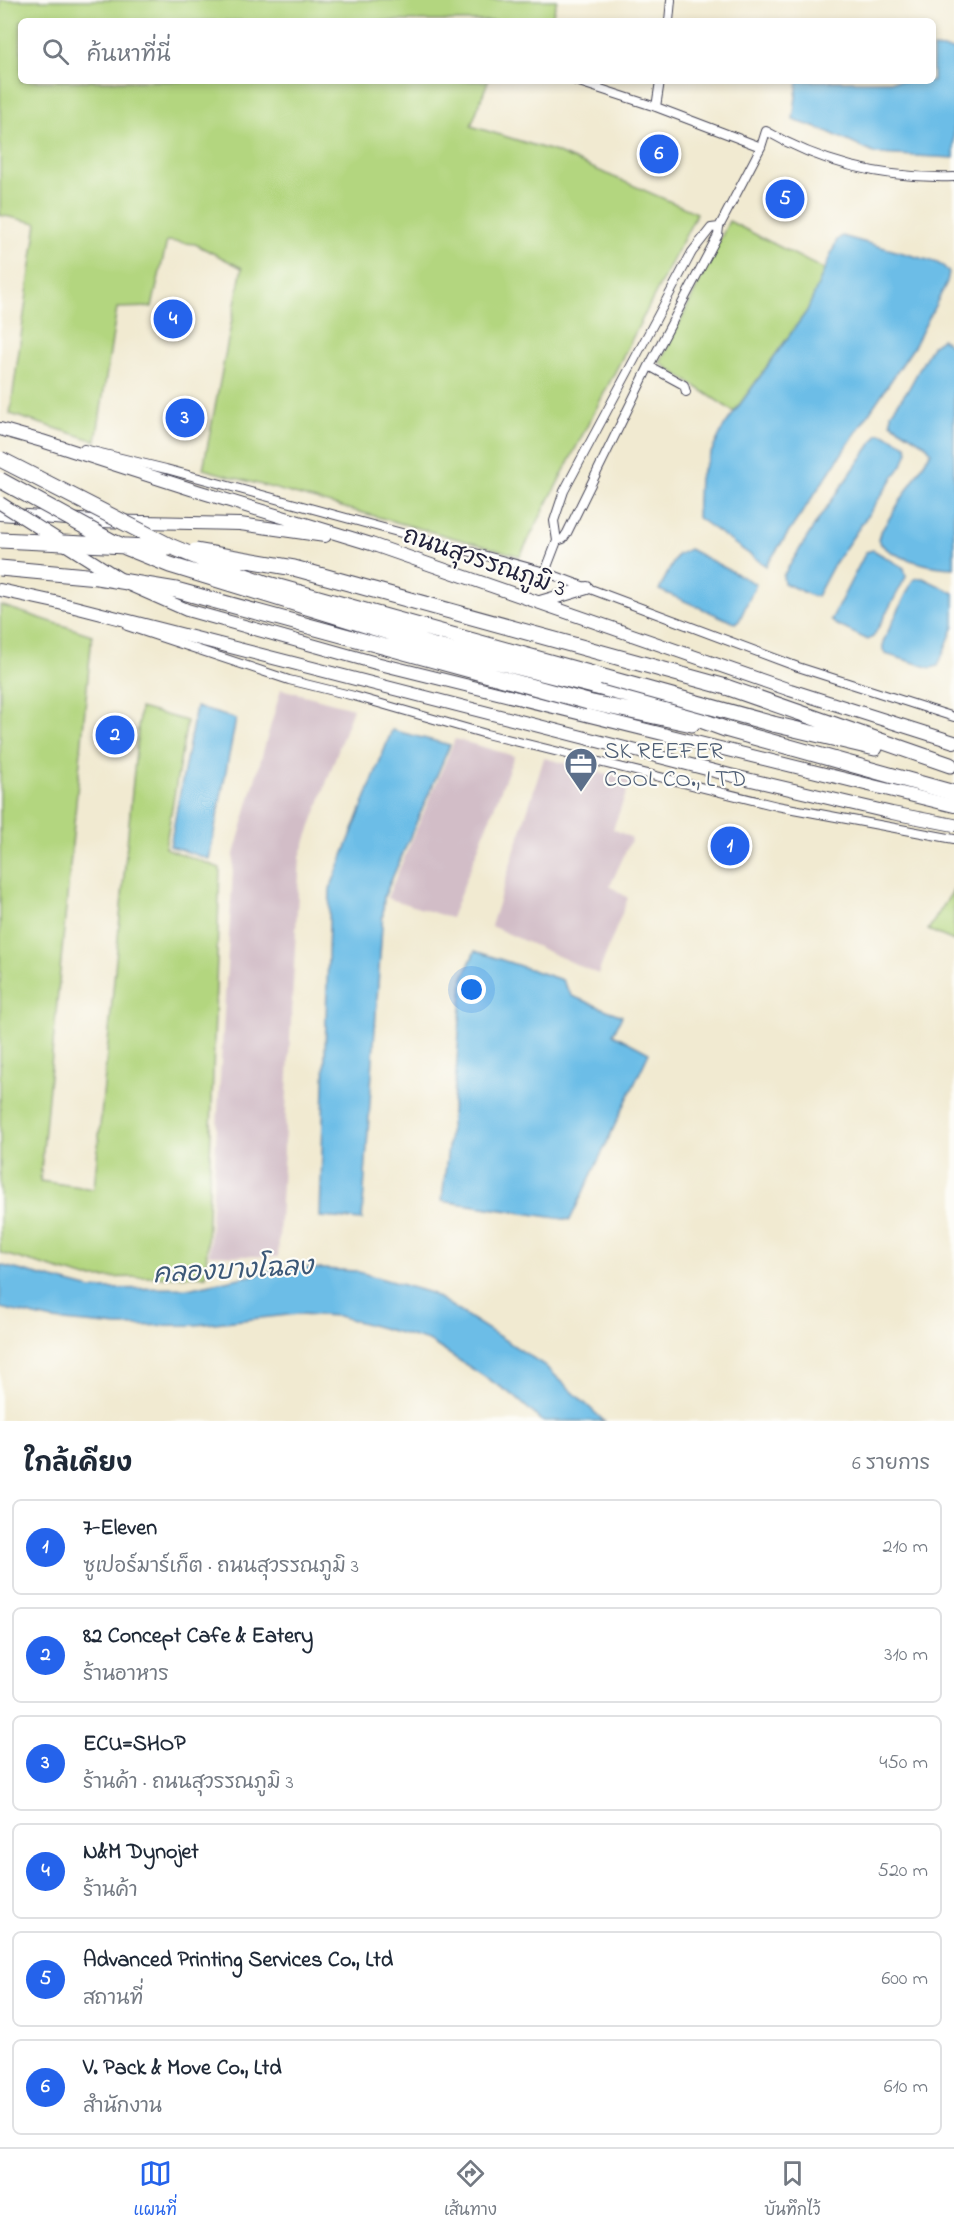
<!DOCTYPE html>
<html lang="th">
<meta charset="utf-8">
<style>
body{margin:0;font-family:"Indie Flower","Playpen Sans Thai",sans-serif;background:#f2f2f3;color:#1f2937}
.you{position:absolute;left:472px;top:990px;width:21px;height:21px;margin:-15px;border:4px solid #fff;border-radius:50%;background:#1a73e8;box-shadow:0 0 0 9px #1a73e833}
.badge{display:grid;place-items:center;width:39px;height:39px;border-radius:50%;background:#2563eb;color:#fff;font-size:20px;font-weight:700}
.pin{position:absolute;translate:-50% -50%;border:3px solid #fff;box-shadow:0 2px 6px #0006}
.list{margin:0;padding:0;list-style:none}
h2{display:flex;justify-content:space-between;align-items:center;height:78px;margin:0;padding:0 24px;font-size:26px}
h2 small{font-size:20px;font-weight:400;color:#747a83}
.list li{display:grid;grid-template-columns:39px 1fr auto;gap:18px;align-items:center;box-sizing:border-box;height:96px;margin:0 12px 12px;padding:0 12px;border:2px solid #e0e1e3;border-radius:9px}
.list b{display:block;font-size:22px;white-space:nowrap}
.list p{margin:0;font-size:20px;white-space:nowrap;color:#747a83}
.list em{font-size:20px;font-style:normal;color:#747a83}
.icon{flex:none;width:33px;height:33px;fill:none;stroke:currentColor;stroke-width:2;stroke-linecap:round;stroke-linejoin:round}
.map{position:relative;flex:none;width:954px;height:1421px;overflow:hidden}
.search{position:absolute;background:#fff;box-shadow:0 3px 9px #0003;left:18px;right:18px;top:18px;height:66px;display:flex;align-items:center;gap:15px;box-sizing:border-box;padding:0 21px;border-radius:9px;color:#747a83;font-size:22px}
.sheet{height:726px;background:#fff}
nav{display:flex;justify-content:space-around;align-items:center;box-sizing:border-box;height:84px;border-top:2px solid #e0e1e3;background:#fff;font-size:16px;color:#747a83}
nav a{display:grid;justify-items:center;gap:3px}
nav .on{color:#2563eb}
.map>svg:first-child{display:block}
.industrial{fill:#d2bdc7}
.green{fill:#b3d67f;stroke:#6a7c5d;stroke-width:1.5}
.water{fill:#6cbde7;stroke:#477091;stroke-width:1.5}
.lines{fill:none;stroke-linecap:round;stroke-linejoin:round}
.street-casing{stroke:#414052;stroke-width:10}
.secondary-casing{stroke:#414052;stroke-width:14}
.highway-casing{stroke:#414052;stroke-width:17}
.street{stroke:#fff;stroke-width:8}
.secondary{stroke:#fff;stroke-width:12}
.highway{stroke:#fff;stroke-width:15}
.secondary-bridge-casing{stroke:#414052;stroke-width:14;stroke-linecap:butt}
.highway-bridge-casing{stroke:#414052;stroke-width:17;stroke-linecap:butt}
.secondary-bridge{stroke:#fff;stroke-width:12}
.highway-bridge{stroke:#fff;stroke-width:15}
.labels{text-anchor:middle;stroke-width:4.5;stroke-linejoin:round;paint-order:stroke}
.street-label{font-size:24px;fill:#22223b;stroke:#fdfcf7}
.service-label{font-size:24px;fill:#4e5e75;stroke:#fdfcf7;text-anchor:start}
.water-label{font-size:26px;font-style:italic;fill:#3c5877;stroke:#fdfcf7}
</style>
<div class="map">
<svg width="954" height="1421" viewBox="0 0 954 1421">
<rect width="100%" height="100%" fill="#fdfcf7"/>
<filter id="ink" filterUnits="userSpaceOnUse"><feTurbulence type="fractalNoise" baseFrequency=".0167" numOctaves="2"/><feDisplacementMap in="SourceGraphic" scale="12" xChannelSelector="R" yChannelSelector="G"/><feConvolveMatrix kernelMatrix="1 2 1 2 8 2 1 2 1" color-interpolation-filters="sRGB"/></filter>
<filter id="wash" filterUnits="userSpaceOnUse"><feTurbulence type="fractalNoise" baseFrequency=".008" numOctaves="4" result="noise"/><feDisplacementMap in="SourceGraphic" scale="24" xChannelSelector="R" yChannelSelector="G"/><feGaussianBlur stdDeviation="1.35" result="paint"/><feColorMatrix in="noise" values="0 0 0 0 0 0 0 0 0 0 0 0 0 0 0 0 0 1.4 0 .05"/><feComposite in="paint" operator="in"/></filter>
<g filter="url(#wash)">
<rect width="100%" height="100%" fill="#f1ead1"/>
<!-- industrial -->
<path class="industrial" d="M 281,689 L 353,708 L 300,857 L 278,1257 L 209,1255 L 234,854 Z
M 455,739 L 514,756 L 451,918 L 387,898 Z
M 544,758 L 631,780 L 613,829 L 632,838 L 610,886 L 628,898 L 598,974 L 491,926 Z"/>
<!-- green -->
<path class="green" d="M 0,0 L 557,0 L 551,21 L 21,21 L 21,81 L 488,81 L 471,126 L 556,152 L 697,213 L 520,556 L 203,469 L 242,268 L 195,244 L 167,241 L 152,307 L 117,308 L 96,441 L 10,414 L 37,223 L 0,215 Z
M 729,221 L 825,270 L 807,311 L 734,412 L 660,363 Z
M 0,605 L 92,635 L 40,1181 L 94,1189 L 140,708 L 187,721 L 165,848 L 220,868 L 206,1276 L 87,1278 L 0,1253 Z
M 954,889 L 954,941 L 928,930 Z"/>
<!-- water -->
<path class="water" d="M 933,48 L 954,50 L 954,158 L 876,154 L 826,131 L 793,120 L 798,81 L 933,81 Z
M 842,236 L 935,262 L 943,266 L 949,272 L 947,282 L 915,345 L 766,566 L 697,517 L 699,478 L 723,428 L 807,311 L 837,240 Z
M 942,339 L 954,348 L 954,568 C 934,568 889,558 878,540 L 880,533 L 931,452 L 926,445 L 891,423 L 891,413 L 909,388 L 932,346 Z
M 878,434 L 884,434 L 906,445 L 908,451 L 904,462 L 833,566 L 817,596 L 812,596 L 784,583 L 783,576 L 818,520 Z
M 689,549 L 756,584 L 739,621 L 735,623 L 659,590 L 677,555 Z
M 873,550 L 904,568 L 906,577 L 873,637 L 868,640 L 835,624 L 831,620 L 866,552 Z
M 918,578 L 923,578 L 954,593 L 954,626 L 938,666 L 931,668 L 886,654 L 883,650 L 883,642 L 913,580 Z
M 196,707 L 236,719 L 209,859 L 170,846 Z
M 392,730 L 450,745 L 384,897 L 362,1220 L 320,1217 L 330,889 Z
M 475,951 L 562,980 L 572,996 L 622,1016 L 613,1034 L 649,1053 L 570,1220 L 442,1201 L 456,1075 L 463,978 Z
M 0,1265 L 91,1289 L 192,1288 L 292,1267 L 355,1271 L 431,1293 L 544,1365 L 604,1421 L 542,1421 L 513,1395 L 429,1341 L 338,1316 L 298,1314 L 196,1325 L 118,1326 L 53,1320 L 0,1308 Z"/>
</g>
<g filter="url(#ink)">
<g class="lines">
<!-- street casing -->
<g class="street-casing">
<path id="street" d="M 669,21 L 671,0
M 576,81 L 656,107 L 761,147
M 656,107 L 660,81
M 649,366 L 684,385 L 686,392
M 84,449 L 166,469 L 545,572 L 798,667 L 954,717
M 557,541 L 563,539 L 567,533 L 649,366 L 718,235 L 719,227 L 761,147 L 766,131 C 823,164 888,179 954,177
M 545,572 L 557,541 L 554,521 L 564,491 L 692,252 L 711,228 L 719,227
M 127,626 L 289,680 L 354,696 L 486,734 L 777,806 L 954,839"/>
</g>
<!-- secondary casing -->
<g class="secondary-casing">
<path id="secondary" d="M 0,429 L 42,441 L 197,491 L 371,544 L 790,690 L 954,742
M 0,514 L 94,521 L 240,524 L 325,536
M 0,590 L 55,602 L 734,776 L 892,813 L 954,825
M 540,602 L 587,588
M 376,663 L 954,806"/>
</g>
<!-- highway casing -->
<g class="highway-casing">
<path id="highway" d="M 593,686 L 643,699 L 725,729 L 954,793
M 726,687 L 950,765
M 588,702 L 692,724
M 773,724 L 875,748"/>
</g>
<!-- street -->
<use href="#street" class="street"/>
<!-- secondary -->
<use href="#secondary" class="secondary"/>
<!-- highway -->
<use href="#highway" class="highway"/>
<!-- secondary-bridge casing -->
<g class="secondary-bridge-casing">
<path id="secondary-bridge" d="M 0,503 L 128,584 L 187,610 L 376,663"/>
</g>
<!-- highway-bridge casing -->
<g class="highway-bridge-casing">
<path id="highway-bridge" d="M 0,459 L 170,546 L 226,569 L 268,584 L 773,724
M 0,480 L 113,542 L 170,565 L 434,646 L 593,686
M 0,540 L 168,548
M 195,551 L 294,568 L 726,687
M 0,568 L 97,577 L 176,590 L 588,702"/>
</g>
<!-- secondary-bridge -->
<use href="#secondary-bridge" class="secondary-bridge"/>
<!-- highway-bridge -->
<use href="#highway-bridge" class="highway-bridge"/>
</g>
</g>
<!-- icons -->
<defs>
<g id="office-pin" transform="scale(1.725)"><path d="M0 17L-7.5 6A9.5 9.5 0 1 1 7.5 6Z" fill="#5c6f8a" stroke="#fdfcf7"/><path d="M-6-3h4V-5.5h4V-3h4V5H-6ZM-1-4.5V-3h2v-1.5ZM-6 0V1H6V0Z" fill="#fff"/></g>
</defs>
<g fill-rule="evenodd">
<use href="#office-pin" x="581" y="764"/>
</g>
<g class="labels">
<!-- street labels -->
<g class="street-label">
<text transform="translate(485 561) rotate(19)" y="8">ถนนสุวรรณภูมิ 3</text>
</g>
<!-- service labels -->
<g class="service-label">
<text x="604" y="758">SK REEFER<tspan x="604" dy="28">COOL CO., LTD</tspan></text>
</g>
<!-- water labels -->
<g class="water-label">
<text transform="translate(233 1269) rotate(-3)" y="9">คลองบางโฉลง</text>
</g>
</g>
</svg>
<div class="you"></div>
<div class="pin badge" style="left:730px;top:846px">1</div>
<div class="pin badge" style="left:115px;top:735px">2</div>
<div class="pin badge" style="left:185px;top:418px">3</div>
<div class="pin badge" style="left:173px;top:319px">4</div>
<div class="pin badge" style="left:785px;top:199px">5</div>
<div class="pin badge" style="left:659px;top:154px">6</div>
<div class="search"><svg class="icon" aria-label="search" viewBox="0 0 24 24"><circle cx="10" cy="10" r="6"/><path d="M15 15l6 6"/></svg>ค้นหาที่นี่</div>
</div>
<section class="sheet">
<h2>ใกล้เคียง<small>6 รายการ</small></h2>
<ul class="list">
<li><span class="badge">1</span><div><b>7-Eleven</b><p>ซูเปอร์มาร์เก็ต · ถนนสุวรรณภูมิ 3</p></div><em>210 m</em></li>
<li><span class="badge">2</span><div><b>82 Concept Cafe &amp; Eatery</b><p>ร้านอาหาร</p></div><em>310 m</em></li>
<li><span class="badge">3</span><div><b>ECU=SHOP</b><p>ร้านค้า · ถนนสุวรรณภูมิ 3</p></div><em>450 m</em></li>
<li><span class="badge">4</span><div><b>N&amp;M Dynojet</b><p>ร้านค้า</p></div><em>520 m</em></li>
<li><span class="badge">5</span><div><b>Advanced Printing Services Co., Ltd</b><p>สถานที่</p></div><em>600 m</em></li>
<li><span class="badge">6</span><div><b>V. Pack &amp; Move Co., Ltd</b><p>สำนักงาน</p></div><em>610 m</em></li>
</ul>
</section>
<nav>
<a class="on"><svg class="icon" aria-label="map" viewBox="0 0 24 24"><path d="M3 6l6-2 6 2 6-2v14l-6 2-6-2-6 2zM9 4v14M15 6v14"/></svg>แผนที่</a>
<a><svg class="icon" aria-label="directions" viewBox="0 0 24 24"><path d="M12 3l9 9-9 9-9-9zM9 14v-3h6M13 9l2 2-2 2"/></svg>เส้นทาง</a>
<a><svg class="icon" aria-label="saved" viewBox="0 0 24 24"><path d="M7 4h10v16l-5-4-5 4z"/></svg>บันทึกไว้</a>
</nav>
